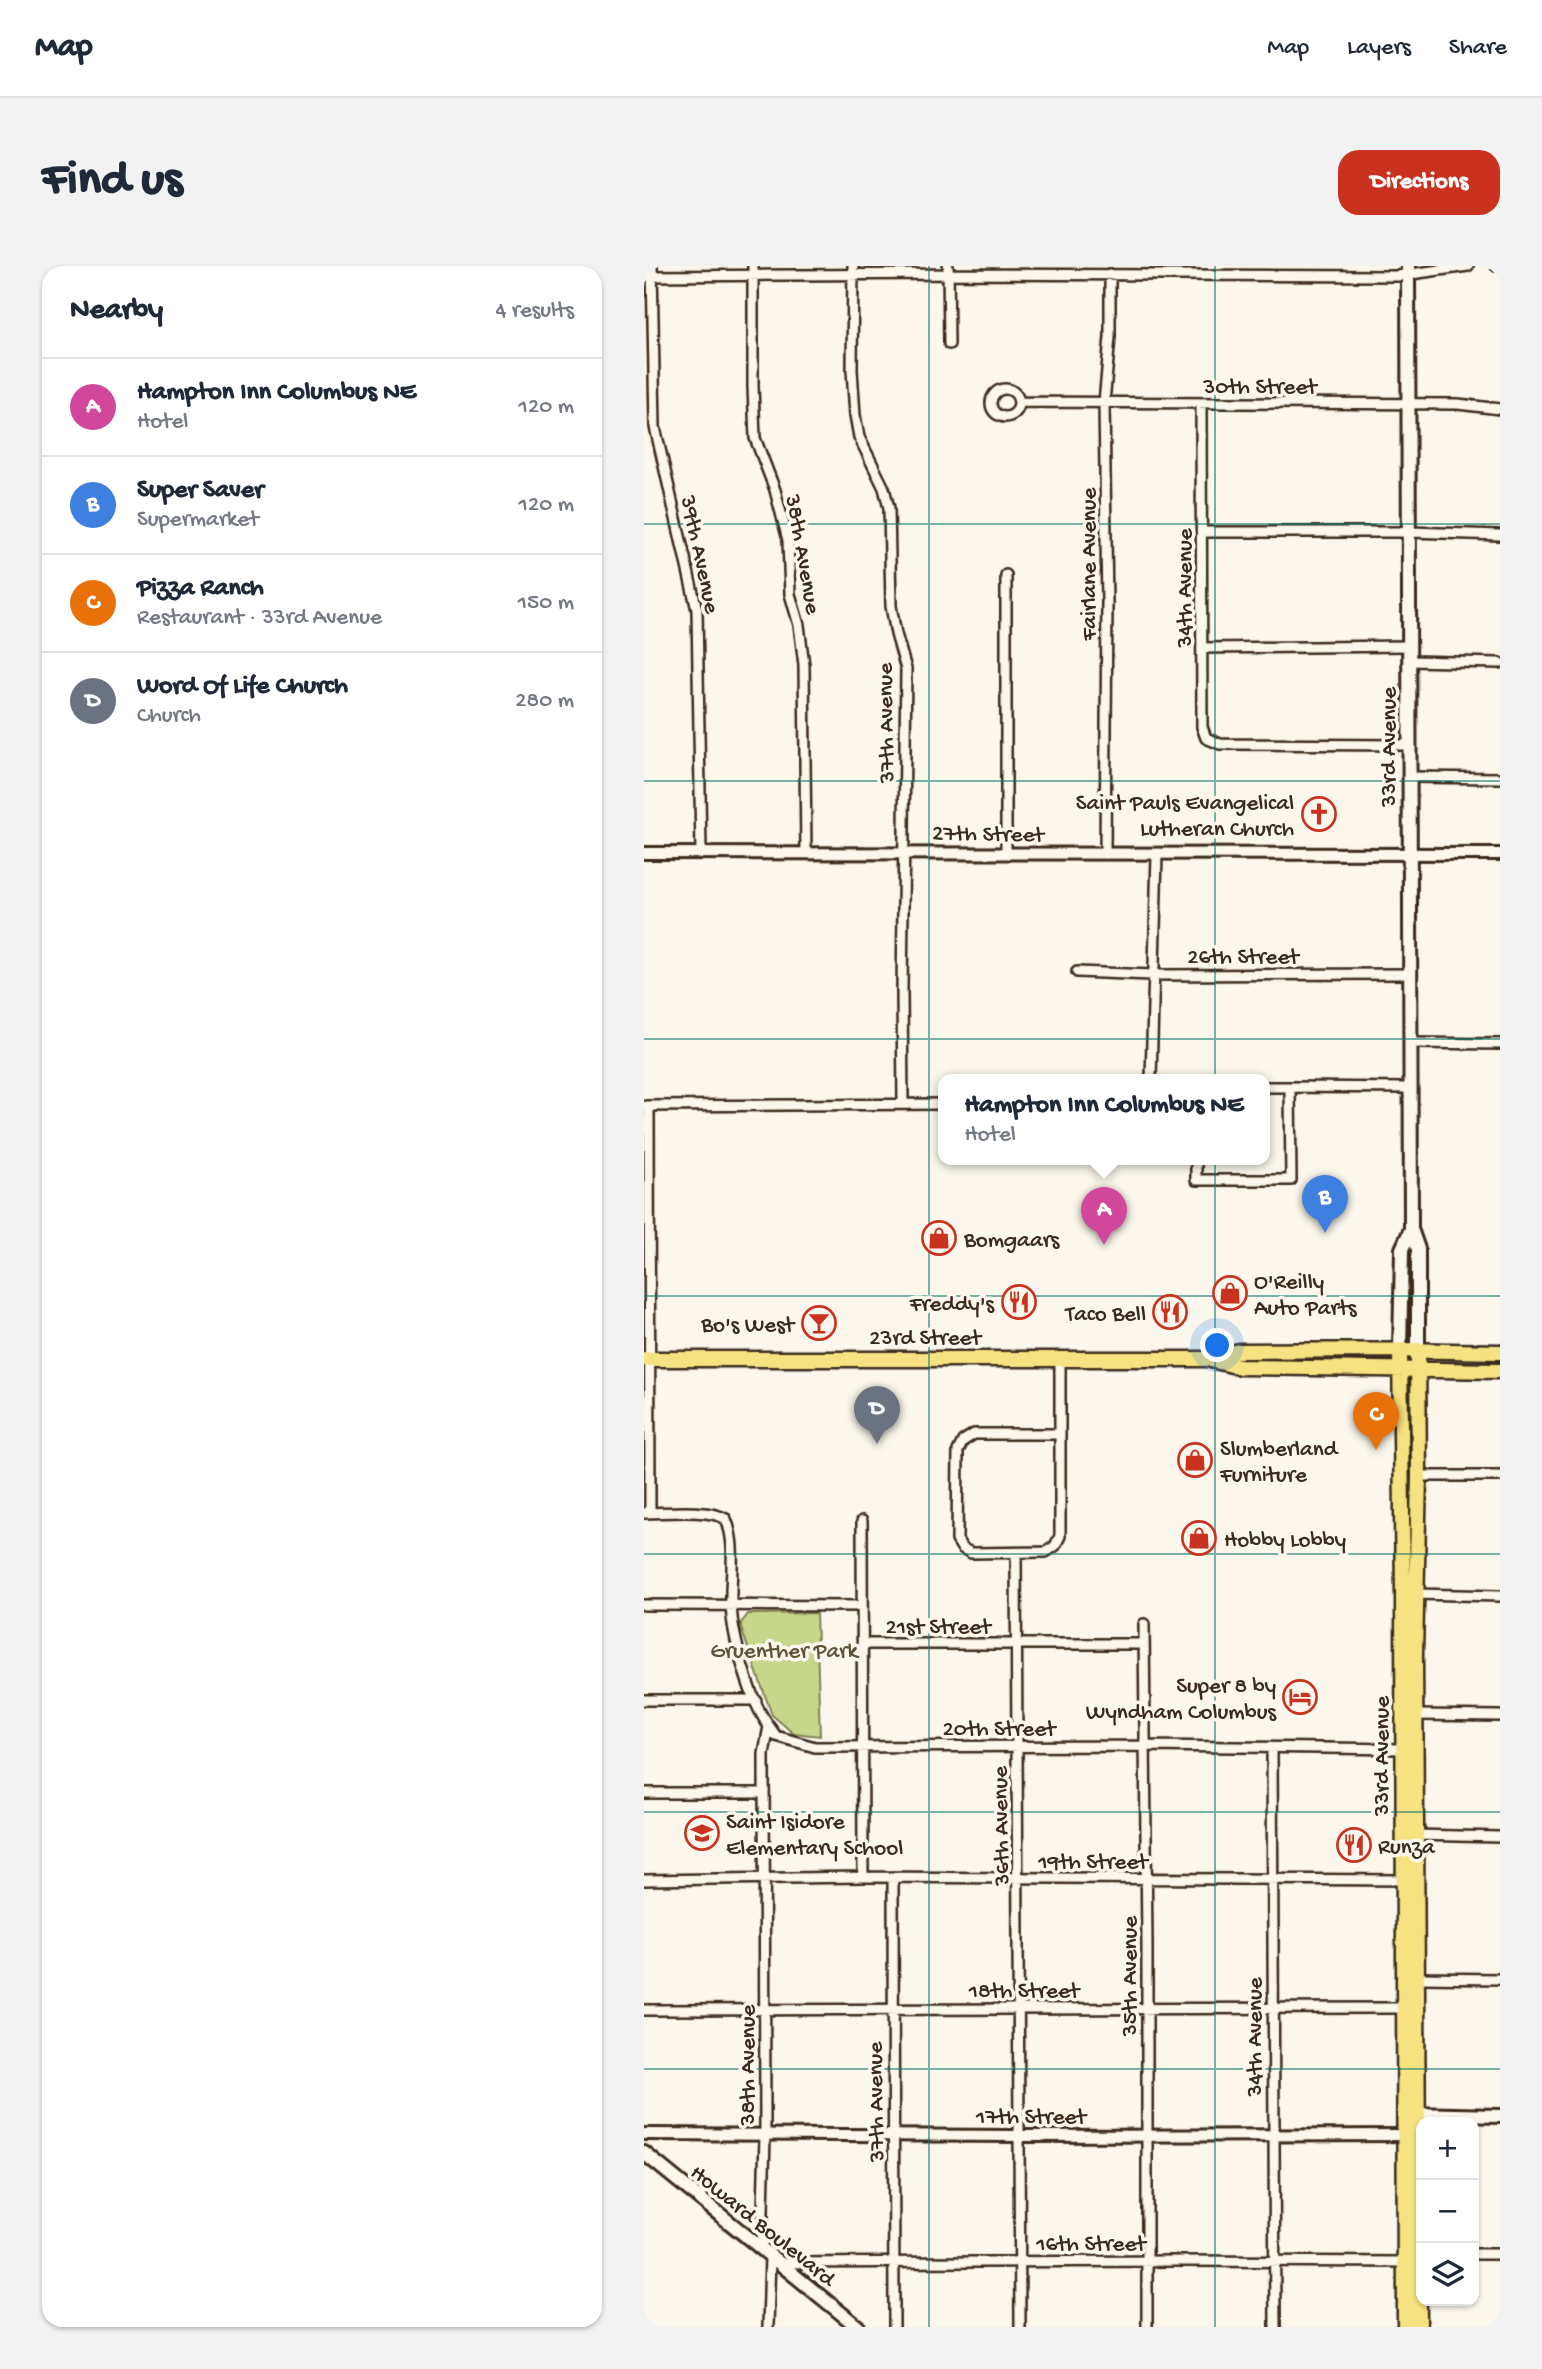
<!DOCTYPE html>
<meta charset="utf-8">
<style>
body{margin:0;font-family:"Gochi Hand",sans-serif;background:#f2f2f3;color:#1f2937}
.controls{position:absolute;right:21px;bottom:21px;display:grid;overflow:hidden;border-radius:14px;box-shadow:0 2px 5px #0004}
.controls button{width:63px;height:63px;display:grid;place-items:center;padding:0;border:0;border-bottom:2px solid #e0e1e3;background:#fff;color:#1f2937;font:35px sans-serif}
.you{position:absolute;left:574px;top:1080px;width:24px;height:24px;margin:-18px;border:5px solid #fff;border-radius:50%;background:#1a73e8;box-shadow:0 0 0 10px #1a73e833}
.badge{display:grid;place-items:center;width:46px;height:46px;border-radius:50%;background:#c8321e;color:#fff;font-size:23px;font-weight:700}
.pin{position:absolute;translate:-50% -58px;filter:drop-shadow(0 2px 4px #0008)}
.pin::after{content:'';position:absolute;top:37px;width:24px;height:21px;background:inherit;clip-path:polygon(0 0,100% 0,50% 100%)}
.popup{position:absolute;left:294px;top:808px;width:332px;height:91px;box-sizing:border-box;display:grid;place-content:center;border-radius:14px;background:#fff;filter:drop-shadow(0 2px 5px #0005);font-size:23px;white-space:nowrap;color:#747a83}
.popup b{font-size:26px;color:#1f2937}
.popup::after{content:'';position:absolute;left:50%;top:100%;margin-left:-14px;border:14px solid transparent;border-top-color:#fff}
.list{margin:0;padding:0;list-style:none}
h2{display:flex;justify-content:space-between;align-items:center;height:91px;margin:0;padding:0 28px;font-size:30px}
h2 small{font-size:23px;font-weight:400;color:#747a83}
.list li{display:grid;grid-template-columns:46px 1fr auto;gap:21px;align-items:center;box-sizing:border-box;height:98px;padding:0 28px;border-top:2px solid #e0e1e3}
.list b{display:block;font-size:26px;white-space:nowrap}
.list p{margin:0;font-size:23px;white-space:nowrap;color:#747a83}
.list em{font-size:23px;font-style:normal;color:#747a83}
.icon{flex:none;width:38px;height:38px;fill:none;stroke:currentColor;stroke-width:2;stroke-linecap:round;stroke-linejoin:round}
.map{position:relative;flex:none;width:856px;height:2061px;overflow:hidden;border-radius:21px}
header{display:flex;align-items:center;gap:42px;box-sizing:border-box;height:98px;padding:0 35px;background:#fff;border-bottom:2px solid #e0e1e3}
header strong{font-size:33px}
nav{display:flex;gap:38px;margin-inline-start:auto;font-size:24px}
.intro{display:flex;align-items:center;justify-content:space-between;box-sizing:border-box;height:168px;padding:0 42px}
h1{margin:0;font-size:49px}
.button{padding:18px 32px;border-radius:21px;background:#c8321e;color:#fff;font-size:24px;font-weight:700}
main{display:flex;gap:42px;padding:0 42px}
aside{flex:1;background:#fff;border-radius:21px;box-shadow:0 2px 5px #0004}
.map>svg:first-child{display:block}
.green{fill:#c6d68a;stroke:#808054;stroke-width:2}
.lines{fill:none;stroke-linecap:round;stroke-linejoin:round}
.minor-casing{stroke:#3b2a1e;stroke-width:14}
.tertiary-casing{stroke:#3b2a1e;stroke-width:16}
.secondary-casing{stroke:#3b2a1e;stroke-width:18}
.trunk-casing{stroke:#3b2a1e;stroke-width:19}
.minor{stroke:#fbf7ec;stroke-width:9}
.tertiary{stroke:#fbf7ec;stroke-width:10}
.secondary{stroke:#fbf7ec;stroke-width:12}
.trunk{stroke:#f6e281;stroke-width:14}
.grid{fill:none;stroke:#0f766e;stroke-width:2;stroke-opacity:0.55}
.labels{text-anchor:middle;stroke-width:7;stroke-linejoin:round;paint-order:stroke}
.street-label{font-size:23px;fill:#3b2a1e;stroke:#fbf7ec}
.poi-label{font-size:23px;fill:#3b2a1e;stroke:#fbf7ec;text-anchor:start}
.park-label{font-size:23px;fill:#5e5539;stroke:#fbf7ec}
</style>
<header>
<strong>Map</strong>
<nav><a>Map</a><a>Layers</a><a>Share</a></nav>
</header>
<div class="intro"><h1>Find us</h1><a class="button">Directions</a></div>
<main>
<aside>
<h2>Nearby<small>4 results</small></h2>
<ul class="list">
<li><span class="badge" style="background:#d1479c">A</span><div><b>Hampton Inn Columbus NE</b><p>Hotel</p></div><em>120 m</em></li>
<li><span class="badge" style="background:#3f7fe0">B</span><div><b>Super Saver</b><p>Supermarket</p></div><em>120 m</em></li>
<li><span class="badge" style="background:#e8710a">C</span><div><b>Pizza Ranch</b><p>Restaurant · 33rd Avenue</p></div><em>150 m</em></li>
<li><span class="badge" style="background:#6b7280">D</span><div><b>Word Of Life Church</b><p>Church</p></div><em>280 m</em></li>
</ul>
</aside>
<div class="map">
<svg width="856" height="2061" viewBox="0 0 856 2061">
<rect width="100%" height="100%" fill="#fbf7ec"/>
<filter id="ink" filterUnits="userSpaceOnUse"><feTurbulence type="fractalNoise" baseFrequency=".0143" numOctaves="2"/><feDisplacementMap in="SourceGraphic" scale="14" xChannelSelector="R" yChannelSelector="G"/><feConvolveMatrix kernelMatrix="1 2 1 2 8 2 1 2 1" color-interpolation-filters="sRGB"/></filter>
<g filter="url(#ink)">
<!-- green -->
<path class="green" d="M 172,1347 L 176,1470 L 149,1467 L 128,1449 L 97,1362 L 97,1357 L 104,1348 Z"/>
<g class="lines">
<!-- minor casing -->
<g class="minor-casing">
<path id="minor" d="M 8,0 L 11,161 L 53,344 L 57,586
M 109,0 L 109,120 L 111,172 L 131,224 L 144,274 L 146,328 L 155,359 L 160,399 L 162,586
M 209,0 L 208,104 L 211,149 L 215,171 L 240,222 L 245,242 L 247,340 L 252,368 L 262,403 L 258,725 L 259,838
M 304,0 L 305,78
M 852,0 L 856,0
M 0,10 L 304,8 L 753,10 L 824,0
M347 137a14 14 0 1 1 28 0a14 14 0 1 1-28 0Z
M 375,136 L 814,138 L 856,143
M 557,138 L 558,461 L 562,472 L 576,478 L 766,479
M 559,266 L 766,266 L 856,269
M 362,309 L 362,587
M 558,382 L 766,380
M 766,395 L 856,397
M 766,511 L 856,512
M 461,588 L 463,338 L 460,137 L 466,71 L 466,8
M 433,706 L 508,709 L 766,708
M 766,777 L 856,778
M 507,813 L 513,588
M 646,821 L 766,822
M 2,840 L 299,838
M 5,840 L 6,1247
M 552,893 L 552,914 L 647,914 L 646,821 L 621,821
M 415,1168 L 330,1168 L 319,1175 L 314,1185 L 313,1274 L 318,1282 L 327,1287 L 402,1286 L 411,1280 L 416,1270 L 416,1093
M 775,1210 L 856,1210
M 0,1247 C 21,1247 65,1242 82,1253 C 93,1279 86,1310 87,1338 C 88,1370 106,1436 125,1460 L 120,1488 L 121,1869 L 118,1984
M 218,1255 L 219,1611
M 372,1287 L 376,2061
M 770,1328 L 856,1330
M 0,1339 L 218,1340
M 500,1358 L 503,1679 L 503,2061
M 218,1378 L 500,1378
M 0,1434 L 112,1434
M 772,1449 L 856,1450
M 125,1460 L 132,1470 L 171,1481 L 501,1480 L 759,1483
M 628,1482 L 631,2061
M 0,1527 L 119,1527
M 770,1569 L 856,1571
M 249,1611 L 250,2061
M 0,1614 L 219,1611 L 765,1614
M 774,1712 L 856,1713
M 0,1744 L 760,1742
M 830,1988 L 856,1988
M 136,1997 L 534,1995 L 761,1996
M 124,2061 L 126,1990"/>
</g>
<!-- tertiary casing -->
<g class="tertiary-casing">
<path id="tertiary" d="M 0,587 L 856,588
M 0,1868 L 375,1870 L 768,1869"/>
</g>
<!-- secondary casing -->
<g class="secondary-casing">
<path id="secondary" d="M 764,0 L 767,963 L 774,983 L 774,1084
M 756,1084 L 758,983 L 767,963
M 765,1848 L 856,1850
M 0,1887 L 214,2061"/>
</g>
<!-- trunk casing -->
<g class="trunk-casing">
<path id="trunk" d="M 756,1084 L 759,1328 L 761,2061
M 774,1084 L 775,1210 L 771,1388 L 775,2061
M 0,1093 L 562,1093 L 595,1085 L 756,1084 L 856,1086
M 567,1094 L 596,1101 L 856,1105"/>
</g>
<!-- minor -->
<use href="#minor" class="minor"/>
<!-- tertiary -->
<use href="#tertiary" class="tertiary"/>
<!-- secondary -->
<use href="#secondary" class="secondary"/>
<!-- trunk -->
<use href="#trunk" class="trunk"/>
</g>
</g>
<!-- grid -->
<path class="grid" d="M 285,0 L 285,2061M 571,0 L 571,2061M 0,258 L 856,258M 0,515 L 856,515M 0,773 L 856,773M 0,1030 L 856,1030M 0,1288 L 856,1288M 0,1546 L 856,1546M 0,1803 L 856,1803"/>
<!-- icons -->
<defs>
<g id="church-ring" transform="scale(1.75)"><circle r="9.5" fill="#fbf7ec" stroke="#c8321e" stroke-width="1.5"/><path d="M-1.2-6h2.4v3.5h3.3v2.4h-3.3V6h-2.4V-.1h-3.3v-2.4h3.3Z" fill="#c8321e"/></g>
<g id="shop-ring" transform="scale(1.75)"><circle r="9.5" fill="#fbf7ec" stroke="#c8321e" stroke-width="1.5"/><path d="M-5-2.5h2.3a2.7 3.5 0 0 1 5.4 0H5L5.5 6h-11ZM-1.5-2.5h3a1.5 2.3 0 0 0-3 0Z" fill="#c8321e"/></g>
<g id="restaurant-ring" transform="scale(1.75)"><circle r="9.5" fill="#fbf7ec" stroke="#c8321e" stroke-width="1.5"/><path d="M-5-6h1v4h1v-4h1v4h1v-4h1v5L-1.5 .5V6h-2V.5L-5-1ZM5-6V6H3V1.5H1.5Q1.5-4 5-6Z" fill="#c8321e"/></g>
<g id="bar-ring" transform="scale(1.75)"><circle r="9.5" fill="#fbf7ec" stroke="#c8321e" stroke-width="1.5"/><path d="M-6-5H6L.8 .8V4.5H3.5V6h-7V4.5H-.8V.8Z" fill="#c8321e"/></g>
<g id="hotel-ring" transform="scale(1.75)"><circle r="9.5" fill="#fbf7ec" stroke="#c8321e" stroke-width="1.5"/><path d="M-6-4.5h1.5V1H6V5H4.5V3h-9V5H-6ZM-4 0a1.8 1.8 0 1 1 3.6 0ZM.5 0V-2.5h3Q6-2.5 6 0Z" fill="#c8321e"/></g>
<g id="school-ring" transform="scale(1.75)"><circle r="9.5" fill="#fbf7ec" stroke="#c8321e" stroke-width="1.5"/><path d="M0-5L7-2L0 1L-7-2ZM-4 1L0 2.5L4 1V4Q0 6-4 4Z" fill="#c8321e"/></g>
</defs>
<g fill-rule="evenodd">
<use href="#church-ring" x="675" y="548"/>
<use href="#shop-ring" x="295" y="972"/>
<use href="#shop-ring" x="586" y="1027"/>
<use href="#restaurant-ring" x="375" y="1036"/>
<use href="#restaurant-ring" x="526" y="1046"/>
<use href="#bar-ring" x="175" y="1057"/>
<use href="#shop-ring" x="551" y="1194"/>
<use href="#shop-ring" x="555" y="1272"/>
<use href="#hotel-ring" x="656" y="1431"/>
<use href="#school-ring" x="58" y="1567"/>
<use href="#restaurant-ring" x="710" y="1579"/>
</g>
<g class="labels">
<!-- street labels -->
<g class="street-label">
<text x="616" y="127">30th Street</text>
<text transform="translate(58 288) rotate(78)" y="8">39th Avenue</text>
<text transform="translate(161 288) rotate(80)" y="8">38th Avenue</text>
<text transform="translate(443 298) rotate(-90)" y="8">Fairlane Avenue</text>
<text transform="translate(539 322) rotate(-90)" y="8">34th Avenue</text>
<text transform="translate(240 457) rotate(-91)" y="8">37th Avenue</text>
<text transform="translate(743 481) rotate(-90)" y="8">33rd Avenue</text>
<text transform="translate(344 566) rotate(1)" y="8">27th Street</text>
<text x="599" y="697">26th Street</text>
<text x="281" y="1078">23rd Street</text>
<text x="294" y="1367">21st Street</text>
<text x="355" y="1469">20th Street</text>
<text transform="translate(736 1490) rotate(-90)" y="8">33rd Avenue</text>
<text transform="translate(355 1560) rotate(-91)" y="8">36th Avenue</text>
<text x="449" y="1602">19th Street</text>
<text transform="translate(484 1710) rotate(-90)" y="8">35th Avenue</text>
<text x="380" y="1731">18th Street</text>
<text transform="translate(609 1771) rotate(-90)" y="8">34th Avenue</text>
<text transform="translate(102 1799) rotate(-90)" y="8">38th Avenue</text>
<text transform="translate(230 1836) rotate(-91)" y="8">37th Avenue</text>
<text x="387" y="1857">17th Street</text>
<text transform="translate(120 1958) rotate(39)" y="8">Howard Boulevard</text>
<text x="447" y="1984">16th Street</text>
</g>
<!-- poi labels -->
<g class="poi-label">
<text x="650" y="543" text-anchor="end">Saint Pauls Evangelical<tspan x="650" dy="26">Lutheran Church</tspan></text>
<text x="320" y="980">Bomgaars</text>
<text x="610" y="1022">O'Reilly<tspan x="610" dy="26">Auto Parts</tspan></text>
<text x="350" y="1044" text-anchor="end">Freddy's</text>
<text x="502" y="1054" text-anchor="end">Taco Bell</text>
<text x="150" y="1065" text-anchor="end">Bo's West</text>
<text x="576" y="1189">Slumberland<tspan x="576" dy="26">Furniture</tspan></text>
<text x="580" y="1280">Hobby Lobby</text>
<text x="632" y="1426" text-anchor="end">Super 8 by<tspan x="632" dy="26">Wyndham Columbus</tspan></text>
<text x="82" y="1562">Saint Isidore<tspan x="82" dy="26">Elementary School</tspan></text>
<text x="734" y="1587">Runza</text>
</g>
<!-- park labels -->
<g class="park-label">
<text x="140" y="1391">Gruenther Park</text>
</g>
</g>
</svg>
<div class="controls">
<button>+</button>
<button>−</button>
<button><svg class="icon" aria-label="layers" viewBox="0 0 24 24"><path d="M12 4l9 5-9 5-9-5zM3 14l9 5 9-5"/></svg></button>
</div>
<div class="you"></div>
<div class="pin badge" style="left:460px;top:979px;background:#d1479c">A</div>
<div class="popup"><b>Hampton Inn Columbus NE</b>Hotel</div>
<div class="pin badge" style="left:681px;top:967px;background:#3f7fe0">B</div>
<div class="pin badge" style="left:732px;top:1184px;background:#e8710a">C</div>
<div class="pin badge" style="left:233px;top:1178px;background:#6b7280">D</div>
</div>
</main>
